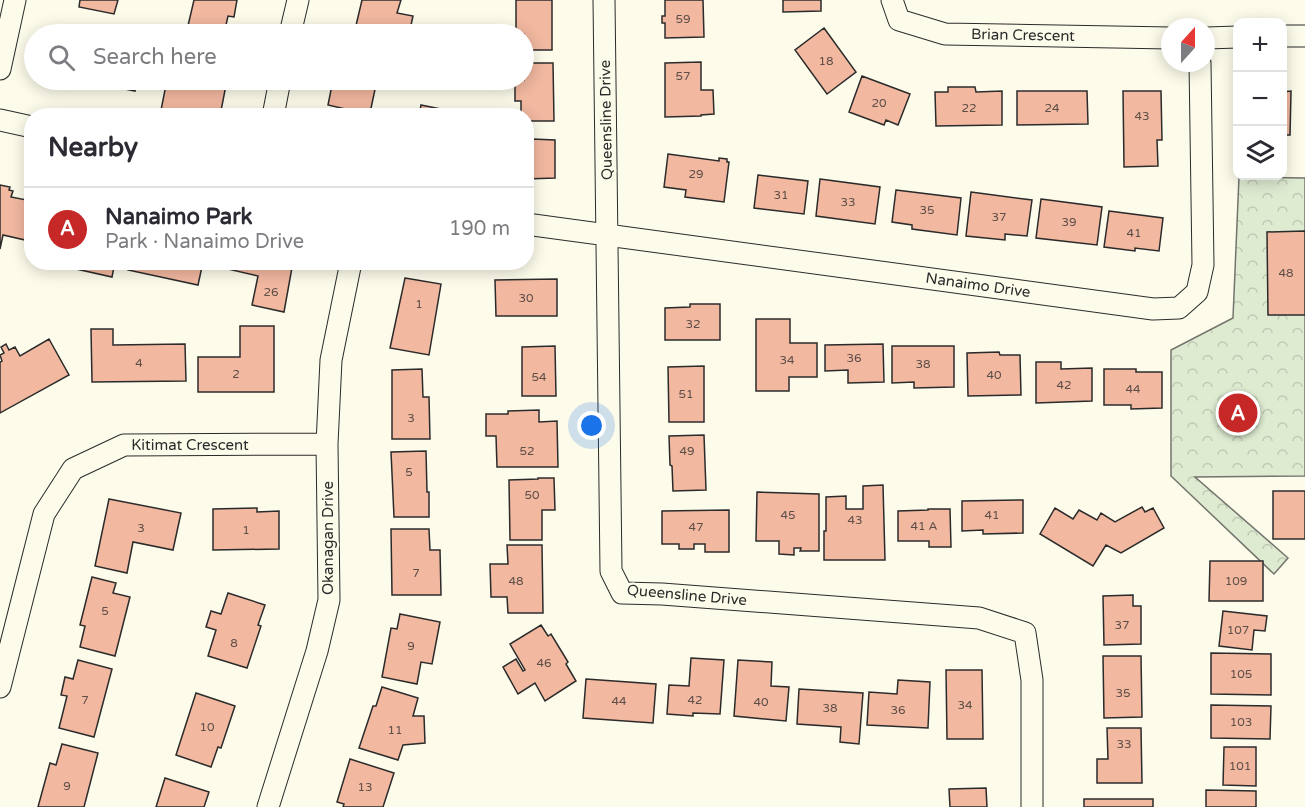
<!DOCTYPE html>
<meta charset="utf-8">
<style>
body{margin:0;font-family:"Varela Round",sans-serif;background:#f2f2f3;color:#2b2b33}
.controls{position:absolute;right:18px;top:18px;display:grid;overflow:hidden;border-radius:12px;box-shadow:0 3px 15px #0003}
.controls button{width:54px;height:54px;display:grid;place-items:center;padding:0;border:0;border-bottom:2px solid #e1e1e2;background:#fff;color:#2b2b33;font:30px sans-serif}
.compass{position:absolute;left:1161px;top:18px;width:54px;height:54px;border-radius:50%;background:#fff;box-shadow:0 3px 15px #0003;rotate:21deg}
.you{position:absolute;left:592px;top:426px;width:21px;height:21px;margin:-15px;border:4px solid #fff;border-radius:50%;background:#1a73e8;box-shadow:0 0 0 9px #1a73e833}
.badge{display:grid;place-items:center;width:39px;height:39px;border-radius:50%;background:#c62828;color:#fff;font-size:20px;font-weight:700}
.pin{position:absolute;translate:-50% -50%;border:3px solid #fff;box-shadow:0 2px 6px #0006}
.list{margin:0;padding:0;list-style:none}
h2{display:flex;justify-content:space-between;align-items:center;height:78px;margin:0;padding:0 24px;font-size:26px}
h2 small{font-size:20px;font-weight:400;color:#7c7c81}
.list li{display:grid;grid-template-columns:39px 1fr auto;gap:18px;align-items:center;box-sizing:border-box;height:84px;padding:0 24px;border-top:2px solid #e1e1e2}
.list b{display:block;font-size:22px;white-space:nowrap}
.list p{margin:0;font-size:20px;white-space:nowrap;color:#7c7c81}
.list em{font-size:20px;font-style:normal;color:#7c7c81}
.icon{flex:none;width:33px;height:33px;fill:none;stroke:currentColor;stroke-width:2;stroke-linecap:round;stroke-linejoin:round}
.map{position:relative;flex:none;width:1305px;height:807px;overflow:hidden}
.search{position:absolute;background:#fff;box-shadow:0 3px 15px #0003;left:24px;top:24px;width:510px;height:66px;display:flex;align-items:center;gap:15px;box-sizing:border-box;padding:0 21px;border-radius:33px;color:#7c7c81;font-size:22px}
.panel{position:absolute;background:#fff;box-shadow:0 3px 15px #0003;left:24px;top:108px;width:510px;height:162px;border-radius:24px}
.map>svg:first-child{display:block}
.forest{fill:url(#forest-crowns);stroke:#74746e;stroke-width:1.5}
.building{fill:#f2b8a0;stroke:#2b2b2b;stroke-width:1.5}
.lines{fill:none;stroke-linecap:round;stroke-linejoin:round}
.minor-casing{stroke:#2b2b2b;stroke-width:23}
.minor{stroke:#fdfbea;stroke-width:21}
.labels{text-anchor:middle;stroke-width:4.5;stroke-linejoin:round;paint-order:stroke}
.number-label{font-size:12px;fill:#5d4e48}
.street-label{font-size:15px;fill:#2b2b2b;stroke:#fdfbea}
</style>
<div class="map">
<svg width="1305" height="807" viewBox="0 0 1305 807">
<defs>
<pattern id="forest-crowns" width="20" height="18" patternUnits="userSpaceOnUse" patternTransform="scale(1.5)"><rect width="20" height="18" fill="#deebd1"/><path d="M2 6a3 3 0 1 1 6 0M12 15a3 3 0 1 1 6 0" fill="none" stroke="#bfcab4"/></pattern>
</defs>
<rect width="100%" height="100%" fill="#fdfbea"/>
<!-- forest -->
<path class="forest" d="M 1239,177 L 1305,178 L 1305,476 L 1195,477 L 1288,558 L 1274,574 L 1171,476 L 1171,350 L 1233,318 Z"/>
<!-- building -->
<path class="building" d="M 80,0 L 118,0 L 114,14 L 79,7 Z
M 194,0 L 237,0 L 234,17 L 228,16 L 224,34 L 203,34 L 204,33 L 187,30 Z
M 362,0 L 401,0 L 397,13 L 413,16 L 409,34 L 354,34 Z
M 516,0 L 552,0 L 552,50 L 524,50 L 524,34 L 516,34 Z
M 665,0 L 703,0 L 704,37 L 665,38 L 665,23 L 662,23 L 662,16 L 665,16 Z
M 783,0 L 821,0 L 821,11 L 783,12 Z
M 824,28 L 856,72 L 827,94 L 795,50 Z
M 701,62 L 701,90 L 713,90 L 714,114 L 701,115 L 701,116 L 665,117 L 665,63 Z
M 524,63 L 553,63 L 554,121 L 526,121 L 526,116 L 521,116 L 521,101 L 515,101 L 515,80 L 524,80 Z
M 862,76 L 910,94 L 898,125 L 886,120 L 884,125 L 849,112 Z
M 72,80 L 137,80 L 135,91 L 106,85 L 106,87 Z
M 167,80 L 227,80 L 220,116 L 186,116 L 161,110 Z
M 333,80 L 377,80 L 370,113 L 384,116 L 367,116 L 367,114 L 328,105 Z
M 948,87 L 975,87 L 976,92 L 1002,91 L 1002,125 L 936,126 L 935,92 L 948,92 Z
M 1017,91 L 1087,91 L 1088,124 L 1017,125 Z
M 1123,91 L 1161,91 L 1162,140 L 1157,140 L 1158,166 L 1124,167 Z
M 1291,91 L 1290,135 L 1282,135 L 1282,92 Z
M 421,105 L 461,113 L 460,116 L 419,116 Z
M 532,139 L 555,140 L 555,178 L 526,179 L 526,140 Z
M 668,154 L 719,161 L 719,158 L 727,159 L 727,162 L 729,162 L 724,202 L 685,197 L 686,190 L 664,187 Z
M 758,175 L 808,181 L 804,214 L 754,208 Z
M 820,179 L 880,187 L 875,224 L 816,216 Z
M 0,185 L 10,187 L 9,190 L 13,191 L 11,197 L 32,201 L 32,210 L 25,240 L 3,235 L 0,249 Z
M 896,190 L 961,198 L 957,235 L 912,229 L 912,225 L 892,222 Z
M 971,192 L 1032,200 L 1027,236 L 1005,234 L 1005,240 L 966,236 Z
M 1041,199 L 1102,207 L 1097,245 L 1036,238 Z
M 1109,211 L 1163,218 L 1159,251 L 1135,248 L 1135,251 L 1104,247 Z
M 1305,231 L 1305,315 L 1268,315 L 1267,232 Z
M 45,262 L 115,262 L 112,277 Z
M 130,262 L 203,262 L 198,285 L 128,270 Z
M 220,262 L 293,262 L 284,312 L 252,305 L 258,276 L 219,267 Z
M 405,278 L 441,284 L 429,355 L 390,348 Z
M 557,279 L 557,316 L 496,316 L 495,280 Z
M 690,304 L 720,304 L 720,340 L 665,340 L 665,308 L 690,307 Z
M 756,319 L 790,319 L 790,343 L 817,343 L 817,377 L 789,377 L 789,391 L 756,391 Z
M 240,326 L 274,326 L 274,392 L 198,392 L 198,357 L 240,357 Z
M 91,329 L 113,329 L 113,345 L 185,344 L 186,381 L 92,382 Z
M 49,339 L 69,375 L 0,413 L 0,362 L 2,361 L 0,355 L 4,353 L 1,347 L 6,344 L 9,350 L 15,347 L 20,356 Z
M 883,344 L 884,382 L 848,383 L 848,370 L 825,371 L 825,345 Z
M 555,346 L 556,396 L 522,396 L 522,347 Z
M 892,346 L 954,346 L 954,387 L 914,388 L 914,382 L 892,383 Z
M 999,352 L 1000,355 L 1020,355 L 1021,395 L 968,396 L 967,353 Z
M 1036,362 L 1061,362 L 1061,369 L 1092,368 L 1092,401 L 1036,403 Z
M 704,366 L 704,422 L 669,422 L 668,367 Z
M 422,369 L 423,397 L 429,397 L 430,439 L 392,439 L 392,370 Z
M 1104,369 L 1136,369 L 1136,372 L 1162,372 L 1162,408 L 1131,409 L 1131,405 L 1104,405 Z
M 539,410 L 539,422 L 557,421 L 558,467 L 497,467 L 496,436 L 486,436 L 486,414 L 508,414 L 508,411 Z
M 704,435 L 706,490 L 673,491 L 672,466 L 670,465 L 669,436 Z
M 426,451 L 427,492 L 429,492 L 429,517 L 394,517 L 391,452 Z
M 538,478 L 554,478 L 555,510 L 542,510 L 542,540 L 510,540 L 509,480 L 538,479 Z
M 883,485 L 885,560 L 824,560 L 824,531 L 826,531 L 826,497 L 846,496 L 846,509 L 863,509 L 863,486 Z
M 1273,491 L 1305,491 L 1305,539 L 1273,539 Z
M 757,492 L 819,494 L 819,551 L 800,551 L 801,548 L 794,548 L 794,555 L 779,554 L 779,541 L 756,541 Z
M 109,499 L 181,513 L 173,550 L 133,542 L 127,573 L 95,566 Z
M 1023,500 L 1023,533 L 983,534 L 983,530 L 962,531 L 962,501 Z
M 1142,507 L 1145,512 L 1153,508 L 1164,528 L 1121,553 L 1106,545 L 1093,566 L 1040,534 L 1055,508 L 1073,519 L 1079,510 L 1097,520 L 1101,513 L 1115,522 Z
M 257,508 L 257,512 L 279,511 L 279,549 L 213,550 L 213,509 Z
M 928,509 L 950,509 L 951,547 L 929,547 L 929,541 L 898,541 L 898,511 L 928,510 Z
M 729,510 L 729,552 L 705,552 L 705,544 L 694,544 L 694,549 L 679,549 L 679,544 L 662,544 L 662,511 Z
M 391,529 L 429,529 L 430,550 L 440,550 L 441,595 L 392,595 Z
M 507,545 L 542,545 L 543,613 L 508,613 L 507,597 L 491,597 L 490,564 L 508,564 Z
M 1210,561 L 1263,561 L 1263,601 L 1209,601 Z
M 92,577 L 116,583 L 113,593 L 130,597 L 115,656 L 80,647 L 85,626 L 80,625 Z
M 228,593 L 265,605 L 258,625 L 261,626 L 247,668 L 208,656 L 216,630 L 206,627 L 211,611 L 221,614 Z
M 1133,595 L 1133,606 L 1141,606 L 1141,644 L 1104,645 L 1103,596 Z
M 1223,611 L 1267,616 L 1265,631 L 1254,630 L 1252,650 L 1219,646 Z
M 400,614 L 440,622 L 432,664 L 421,662 L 417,684 L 382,677 L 391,628 L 397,629 Z
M 541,625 L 548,636 L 551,634 L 568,662 L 566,664 L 576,681 L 545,701 L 535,683 L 518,694 L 503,667 L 516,659 L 523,671 L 525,670 L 510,644 Z
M 1211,653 L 1271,654 L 1271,695 L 1211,694 Z
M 1103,656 L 1141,656 L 1142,717 L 1104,718 Z
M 691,658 L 724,660 L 720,714 L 693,713 L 693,716 L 667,714 L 669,685 L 689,686 Z
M 78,660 L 112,669 L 94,737 L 59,728 L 67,696 L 61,695 L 65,677 L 73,679 Z
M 738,660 L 772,662 L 771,686 L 789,687 L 786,721 L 734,716 Z
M 946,670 L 982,670 L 983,739 L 947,739 Z
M 586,679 L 656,684 L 653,723 L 583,718 Z
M 898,680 L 930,682 L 928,728 L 867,725 L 869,692 L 897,694 Z
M 382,687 L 418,698 L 413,716 L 424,716 L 425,743 L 403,745 L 398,760 L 359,748 L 373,706 L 376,706 Z
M 799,689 L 863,693 L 859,744 L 840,742 L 841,727 L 797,724 Z
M 196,693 L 235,706 L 221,748 L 218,747 L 211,767 L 176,755 Z
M 1211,705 L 1271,706 L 1270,739 L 1211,738 Z
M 1107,728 L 1141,728 L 1142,783 L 1097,783 L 1097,759 L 1108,759 Z
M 62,744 L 98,753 L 84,807 L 38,807 L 50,763 L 56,765 Z
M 1224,747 L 1256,747 L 1256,786 L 1223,785 Z
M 350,759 L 394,773 L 383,807 L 343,807 L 344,804 L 337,802 Z
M 165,778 L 209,792 L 204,807 L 156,807 Z
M 986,788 L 987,807 L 950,807 L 949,789 Z
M 1206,790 L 1256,791 L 1256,807 L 1206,807 Z
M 1084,799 L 1153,799 L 1153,807 L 1084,807 Z"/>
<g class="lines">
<!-- minor casing -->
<g class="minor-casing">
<path id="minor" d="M 604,0 L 611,571 L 622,593 L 662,594 L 979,618 L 1025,633 L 1032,680 L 1032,807
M 892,0 L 899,20 L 945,34 L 1170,38
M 290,34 L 298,0
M 1282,36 L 1305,36
M 1206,38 L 1238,37
M 0,69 L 15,0
M 273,116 L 280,80
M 0,120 L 32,127
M 526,224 L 1153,309 L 1179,308 L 1197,292 L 1203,265 L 1200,63
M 0,687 L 44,514 L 73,469 L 124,445 L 327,444
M 268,807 L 317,651 L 329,600 L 327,444 L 331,360 L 351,262"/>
</g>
<!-- minor -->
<use href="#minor" class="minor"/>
</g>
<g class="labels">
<!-- number labels -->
<g class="number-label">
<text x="683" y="23">59</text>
<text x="826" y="65">18</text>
<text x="683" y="80">57</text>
<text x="879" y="107">20</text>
<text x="969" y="112">22</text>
<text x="1052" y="112">24</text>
<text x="1142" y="120">43</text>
<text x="696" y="178">29</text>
<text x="781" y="199">31</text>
<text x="848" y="206">33</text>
<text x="927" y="214">35</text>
<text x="999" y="221">37</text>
<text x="1069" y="226">39</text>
<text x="1134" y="237">41</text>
<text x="1286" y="277">48</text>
<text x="271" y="296">26</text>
<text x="526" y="302">30</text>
<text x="419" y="308">1</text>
<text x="693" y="328">32</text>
<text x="854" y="362">36</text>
<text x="787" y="364">34</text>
<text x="139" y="367">4</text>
<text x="923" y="368">38</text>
<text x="236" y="378">2</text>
<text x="994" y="379">40</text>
<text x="539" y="381">54</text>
<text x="1064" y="389">42</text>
<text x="1133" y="393">44</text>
<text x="686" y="398">51</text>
<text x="411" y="422">3</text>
<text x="527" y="455">52</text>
<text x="687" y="455">49</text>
<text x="409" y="476">5</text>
<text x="532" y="499">50</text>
<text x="788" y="519">45</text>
<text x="992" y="519">41</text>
<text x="855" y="524">43</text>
<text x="924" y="530">41 A</text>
<text x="696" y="531">47</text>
<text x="141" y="532">3</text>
<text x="246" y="534">1</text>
<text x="416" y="577">7</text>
<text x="516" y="585">48</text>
<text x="1236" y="585">109</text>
<text x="105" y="615">5</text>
<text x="1122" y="629">37</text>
<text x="1238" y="634">107</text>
<text x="234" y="647">8</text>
<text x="411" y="650">9</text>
<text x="544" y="667">46</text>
<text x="1241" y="678">105</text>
<text x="1123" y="697">35</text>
<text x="85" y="704">7</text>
<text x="695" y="704">42</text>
<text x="619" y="705">44</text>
<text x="761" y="706">40</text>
<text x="965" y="709">34</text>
<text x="830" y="712">38</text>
<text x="898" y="714">36</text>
<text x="1241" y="726">103</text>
<text x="207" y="731">10</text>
<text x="395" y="734">11</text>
<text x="1124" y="748">33</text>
<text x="1240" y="770">101</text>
<text x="67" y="790">9</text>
<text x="365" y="791">13</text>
</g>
<!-- street labels -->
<g class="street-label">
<text transform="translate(1023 35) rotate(1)" y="5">Brian Crescent</text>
<text transform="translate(606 120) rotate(-91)" y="5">Queensline Drive</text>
<text transform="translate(978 285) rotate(8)" y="5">Nanaimo Drive</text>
<text x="190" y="450">Kitimat Crescent</text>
<text transform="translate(328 538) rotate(-90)" y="5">Okanagan Drive</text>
<text transform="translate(687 595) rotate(5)" y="5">Queensline Drive</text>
</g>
</g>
</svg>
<div class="controls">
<button>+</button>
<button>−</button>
<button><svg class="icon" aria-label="layers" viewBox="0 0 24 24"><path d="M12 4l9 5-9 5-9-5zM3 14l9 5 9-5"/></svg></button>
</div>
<svg class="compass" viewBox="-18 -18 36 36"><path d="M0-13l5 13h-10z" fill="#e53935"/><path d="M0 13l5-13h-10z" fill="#7c7c81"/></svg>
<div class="you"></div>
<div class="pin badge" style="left:1238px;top:413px">A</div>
<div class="search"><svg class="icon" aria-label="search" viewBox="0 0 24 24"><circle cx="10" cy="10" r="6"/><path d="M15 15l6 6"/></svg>Search here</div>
<section class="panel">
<h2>Nearby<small></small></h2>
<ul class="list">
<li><span class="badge">A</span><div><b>Nanaimo Park</b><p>Park · Nanaimo Drive</p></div><em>190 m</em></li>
</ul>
</section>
</div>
